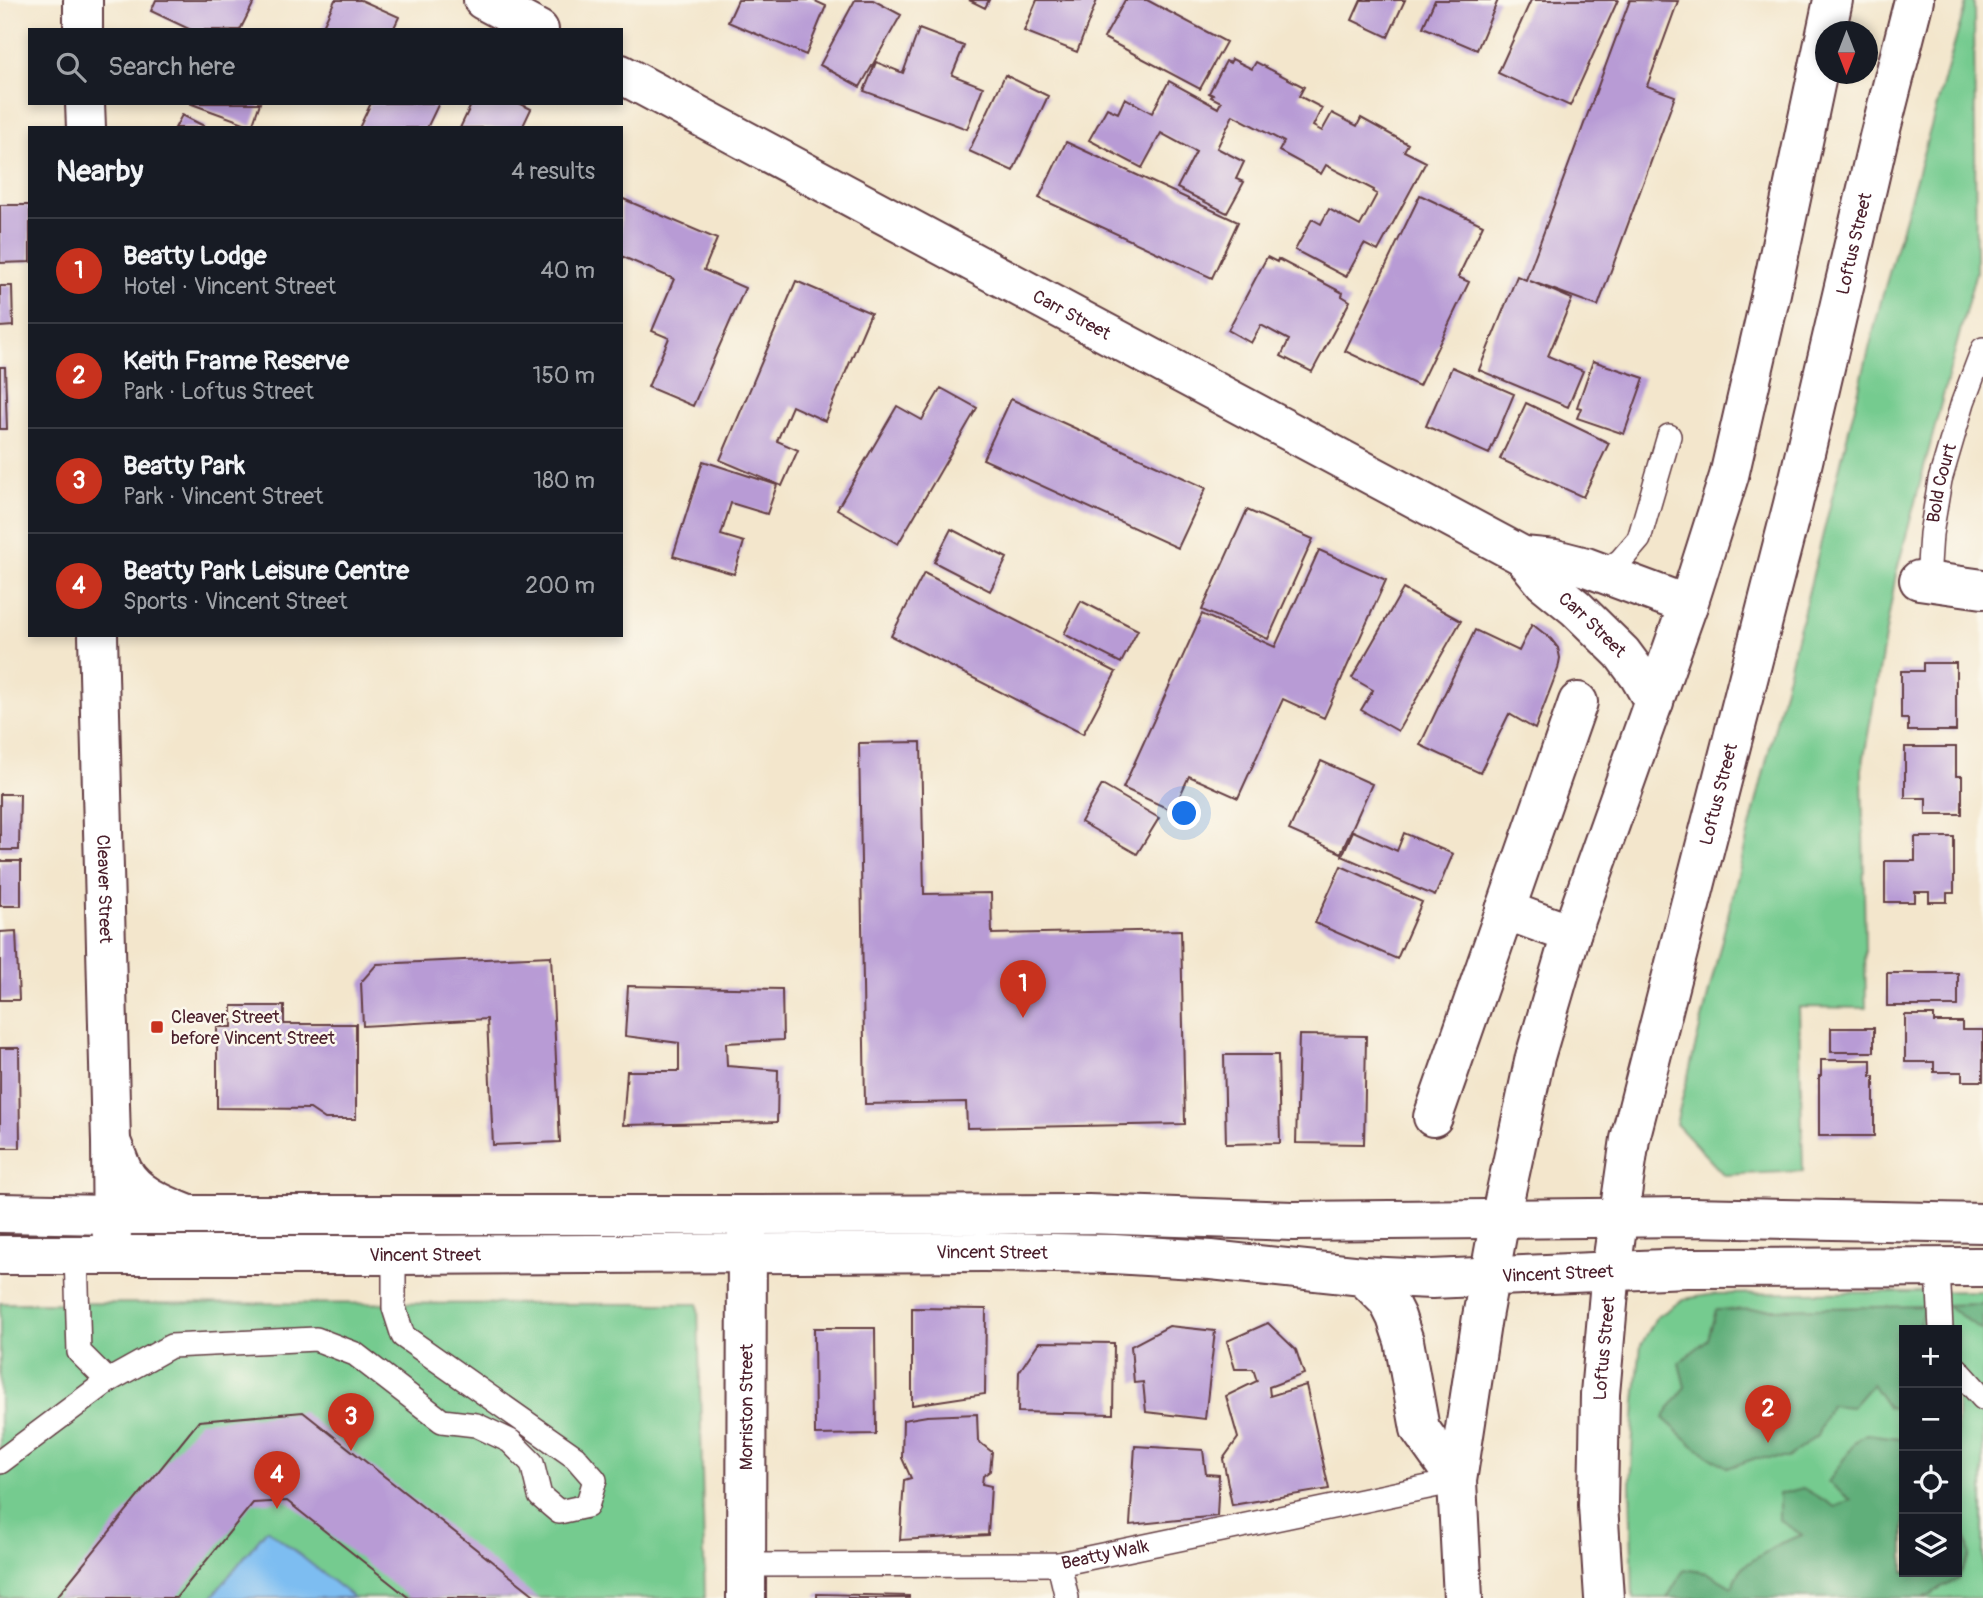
<!DOCTYPE html>
<meta charset="utf-8">
<style>
body{margin:0;font-family:Pangolin,sans-serif;background:#242831;color:#f1f3f6}
.controls{position:absolute;right:21px;bottom:21px;display:grid;overflow:hidden;border-radius:0px;box-shadow:0 4px 10px #0003}
.controls button{width:63px;height:63px;display:grid;place-items:center;padding:0;border:0;border-bottom:2px solid #363941;background:#171b24;color:#f1f3f6;font:35px sans-serif}
.compass{position:absolute;left:1815px;top:21px;width:63px;height:63px;border-radius:50%;background:#171b24;box-shadow:0 4px 10px #0003;rotate:180deg}
.you{position:absolute;left:1185px;top:814px;width:24px;height:24px;margin:-18px;border:5px solid #fff;border-radius:50%;background:#1a73e8;box-shadow:0 0 0 10px #1a73e833}
.badge{display:grid;place-items:center;width:46px;height:46px;border-radius:50%;background:#c8321e;color:#fff;font-size:23px;font-weight:700}
.pin{position:absolute;translate:-50% -58px;filter:drop-shadow(0 2px 4px #0008)}
.pin::after{content:'';position:absolute;top:37px;width:24px;height:21px;background:inherit;clip-path:polygon(0 0,100% 0,50% 100%)}
.list{margin:0;padding:0;list-style:none}
h2{display:flex;justify-content:space-between;align-items:center;height:91px;margin:0;padding:0 28px;font-size:30px}
h2 small{font-size:23px;font-weight:400;color:#9ea1a6}
.list li{display:grid;grid-template-columns:46px 1fr auto;gap:21px;align-items:center;box-sizing:border-box;height:105px;padding:0 28px;border-top:2px solid #363941}
.list b{display:block;font-size:26px;white-space:nowrap}
.list p{margin:0;font-size:23px;white-space:nowrap;color:#9ea1a6}
.list em{font-size:23px;font-style:normal;color:#9ea1a6}
.icon{flex:none;width:38px;height:38px;fill:none;stroke:currentColor;stroke-width:2;stroke-linecap:round;stroke-linejoin:round}
.map{position:relative;flex:none;width:1983px;height:1598px;overflow:hidden}
.search{position:absolute;background:#171b24;box-shadow:0 4px 10px #0003;left:28px;top:28px;width:595px;height:77px;display:flex;align-items:center;gap:18px;box-sizing:border-box;padding:0 24px;border-radius:0px;color:#9ea1a6;font-size:26px}
.panel{position:absolute;background:#171b24;box-shadow:0 4px 10px #0003;left:28px;top:126px;width:595px;height:511px;border-radius:0px}
.map>svg:first-child{display:block}
.green{fill:#75cb8f;stroke:#60755d;stroke-width:2;fill-rule:evenodd}
.forest{fill:#60af7a;stroke:#556752;stroke-width:2}
.water{fill:#7dbdf1;stroke:#646e8e;stroke-width:2}
.building{fill:#b89bd5}
.lines{fill:none;stroke-linecap:round;stroke-linejoin:round}
.lane-casing{stroke:#633d43;stroke-width:26}
.street-casing{stroke:#633d43;stroke-width:42}
.secondary-casing{stroke:#633d43;stroke-width:42}
.primary-casing{stroke:#633d43;stroke-width:42}
.lane{stroke:#fff;stroke-width:23}
.street{stroke:#fff;stroke-width:38}
.secondary{stroke:#fff;stroke-width:38}
.primary{stroke:#fff;stroke-width:38}
.poi-dot{fill:#c8321e;stroke:#fbf7ec;stroke-width:2.5}
.labels{text-anchor:middle;stroke-width:5;stroke-linejoin:round;paint-order:stroke}
.street-label{font-size:18px;fill:#4a1f2b;stroke:#fbf7ec}
.poi-label{font-size:18px;fill:#4a1f2b;stroke:#fbf7ec;text-anchor:start}
</style>
<div class="map">
<svg width="1983" height="1598" viewBox="0 0 1983 1598">
<rect width="100%" height="100%" fill="#fbf7ec"/>
<filter id="ink" filterUnits="userSpaceOnUse"><feTurbulence type="fractalNoise" baseFrequency=".0143" numOctaves="2"/><feDisplacementMap in="SourceGraphic" scale="14" xChannelSelector="R" yChannelSelector="G"/><feConvolveMatrix kernelMatrix="1 2 1 2 8 2 1 2 1" color-interpolation-filters="sRGB"/></filter>
<filter id="wash" filterUnits="userSpaceOnUse"><feTurbulence type="fractalNoise" baseFrequency=".00686" numOctaves="4" result="noise"/><feDisplacementMap in="SourceGraphic" scale="28" xChannelSelector="R" yChannelSelector="G"/><feGaussianBlur stdDeviation="1.57" result="paint"/><feColorMatrix in="noise" values="0 0 0 0 0 0 0 0 0 0 0 0 0 0 0 0 0 1.4 0 .05"/><feComposite in="paint" operator="in"/></filter>
<g filter="url(#wash)">
<rect width="100%" height="100%" fill="#f3e6cc"/>
<!-- green -->
<path class="green" d="M 1967,0 L 1974,0 L 1976,271 L 1896,574 L 1862,769 L 1866,1008 L 1799,1007 L 1803,1171 L 1724,1175 L 1676,1124 L 1881,301 Z
M 1983,1291 L 1983,1598 L 1633,1598 L 1630,1484 L 1635,1401 L 1641,1345 L 1656,1318 L 1684,1299 L 1715,1294 ZM 1904,1330 L 1957,1330 L 1957,1572 L 1904,1572 Z
M 0,1303 L 698,1304 L 705,1598 L 0,1598 Z"/>
<!-- forest -->
<path class="forest" d="M 1983,1304 L 1983,1331 L 1946,1305 Z
M 1924,1306 L 1919,1330 L 1904,1330 L 1904,1410 L 1888,1407 L 1872,1384 L 1852,1407 L 1830,1405 L 1817,1436 L 1787,1458 L 1756,1458 L 1728,1468 L 1694,1446 L 1663,1418 L 1685,1387 L 1679,1363 L 1708,1339 L 1716,1310 Z
M 1866,1434 L 1899,1438 L 1904,1443 L 1904,1572 L 1957,1572 L 1957,1517 L 1962,1520 L 1970,1555 L 1958,1579 L 1923,1598 L 1667,1598 L 1684,1569 L 1708,1573 L 1732,1587 L 1742,1567 L 1781,1543 L 1802,1535 L 1779,1520 L 1779,1494 L 1803,1488 L 1835,1507 L 1851,1500 L 1828,1482 L 1856,1441 Z"/>
<!-- water -->
<path class="water" d="M 267,1529 L 354,1598 L 211,1598 Z"/>
<g id="blocks">
<!-- building -->
<path class="building" d="M 156,0 L 255,0 L 240,30 L 191,30 L 151,11 Z
M 335,0 L 361,0 L 399,17 L 393,30 L 321,30 Z
M 738,0 L 813,0 L 826,6 L 806,55 L 728,22 Z
M 855,0 L 873,0 L 901,15 L 860,87 L 820,65 Z
M 969,0 L 989,0 L 985,8 Z
M 1037,0 L 1097,0 L 1077,52 L 1024,31 Z
M 1125,0 L 1147,0 L 1226,42 L 1200,89 L 1104,38 Z
M 1361,0 L 1405,0 L 1388,37 L 1352,20 Z
M 1435,0 L 1498,0 L 1477,50 L 1423,27 Z
M 1531,0 L 1618,0 L 1570,106 L 1498,73 Z
M 1630,0 L 1678,1 L 1647,86 L 1675,96 L 1598,306 L 1530,281 L 1572,299 L 1548,356 L 1583,371 L 1568,407 L 1479,370 L 1517,276 L 1526,280 Z
M 919,29 L 964,46 L 952,75 L 983,87 L 967,129 L 864,91 L 876,62 L 903,73 Z
M 1232,59 L 1252,69 L 1256,62 L 1304,87 L 1299,96 L 1322,108 L 1313,126 L 1322,131 L 1332,113 L 1357,126 L 1361,118 L 1408,144 L 1404,151 L 1426,162 L 1378,251 L 1364,244 L 1346,277 L 1295,250 L 1312,219 L 1321,224 L 1329,209 L 1360,226 L 1377,194 L 1373,192 L 1374,190 L 1326,165 L 1321,174 L 1279,151 L 1284,142 L 1233,115 L 1217,148 L 1244,162 L 1236,179 L 1244,182 L 1227,213 L 1177,188 L 1196,152 L 1161,133 L 1142,168 L 1089,140 L 1107,108 L 1118,113 L 1125,98 L 1152,113 L 1169,81 L 1218,108 L 1221,102 L 1211,97 L 1213,95 L 1209,93 L 1226,61 L 1230,63 Z
M 1005,75 L 1048,96 L 1013,171 L 969,151 Z
M 189,103 L 260,103 L 252,126 Z
M 371,103 L 439,103 L 427,128 L 359,128 Z
M 472,103 L 519,103 L 531,109 L 522,128 L 460,128 Z
M 182,115 L 208,128 L 175,128 Z
M 1066,142 L 1238,222 L 1212,278 L 1039,198 Z
M 1420,195 L 1483,225 L 1458,277 L 1469,282 L 1419,386 L 1345,351 Z
M 621,198 L 717,239 L 704,270 L 745,288 L 693,406 L 648,387 L 669,338 L 652,331 L 674,279 L 621,256 Z
M 0,205 L 30,205 L 30,262 L 0,263 Z
M 1267,257 L 1277,262 L 1278,259 L 1343,293 L 1342,296 L 1350,301 L 1312,372 L 1281,356 L 1289,340 L 1261,325 L 1251,343 L 1228,330 Z
M 796,281 L 871,313 L 825,421 L 792,406 L 777,441 L 798,450 L 782,486 L 720,460 Z
M 0,286 L 12,286 L 13,326 L 0,327 Z
M 1593,361 L 1644,378 L 1624,434 L 1577,418 L 1581,408 L 1577,407 Z
M 0,367 L 5,367 L 7,429 L 0,429 Z
M 1452,367 L 1514,394 L 1489,454 L 1426,426 Z
M 941,388 L 977,408 L 898,544 L 837,509 L 897,406 L 922,420 Z
M 1011,399 L 1206,488 L 1178,548 L 983,459 Z
M 1526,403 L 1609,443 L 1583,497 L 1500,459 Z
M 703,461 L 777,485 L 767,514 L 731,503 L 721,535 L 744,542 L 734,574 L 673,556 Z
M 1247,510 L 1313,539 L 1268,639 L 1202,610 Z
M 951,529 L 1007,558 L 990,591 L 934,562 Z
M 1319,550 L 1386,580 L 1324,718 L 1283,699 L 1238,798 L 1189,776 L 1173,811 L 1123,788 L 1202,614 L 1275,647 Z
M 924,573 L 1116,672 L 1083,734 L 891,636 Z
M 1403,589 L 1461,621 L 1398,731 L 1361,710 L 1373,690 L 1352,678 Z
M 1081,601 L 1138,630 L 1121,663 L 1064,634 Z
M 1532,624 L 1551,639 L 1558,648 L 1560,658 L 1558,669 L 1535,729 L 1509,714 L 1480,773 L 1420,745 L 1475,630 L 1519,651 Z
M 1923,663 L 1956,663 L 1956,731 L 1908,731 L 1908,719 L 1901,719 L 1901,671 L 1923,671 Z
M 921,742 L 924,894 L 991,893 L 992,934 L 1181,930 L 1185,1124 L 967,1128 L 966,1102 L 865,1104 L 859,743 Z
M 1905,747 L 1956,747 L 1956,776 L 1962,776 L 1962,814 L 1926,814 L 1926,798 L 1905,798 Z
M 1321,761 L 1372,784 L 1341,853 L 1289,830 Z
M 1102,785 L 1159,818 L 1137,854 L 1081,822 Z
M 0,794 L 20,794 L 19,850 L 0,850 Z
M 1353,831 L 1397,851 L 1404,833 L 1453,854 L 1435,896 L 1342,856 Z
M 1915,837 L 1954,837 L 1954,893 L 1947,893 L 1947,902 L 1929,902 L 1929,892 L 1915,892 L 1915,902 L 1885,902 L 1885,861 L 1915,861 Z
M 0,861 L 21,861 L 21,906 L 0,906 Z
M 1341,866 L 1422,902 L 1397,959 L 1315,923 Z
M 16,931 L 19,1000 L 0,1000 L 0,932 Z
M 551,956 L 560,1142 L 493,1145 L 487,1019 L 363,1026 L 361,982 L 377,964 Z
M 1887,973 L 1958,973 L 1958,1006 L 1887,1006 Z
M 628,986 L 782,989 L 783,1040 L 726,1043 L 727,1066 L 778,1070 L 777,1122 L 623,1125 L 627,1071 L 679,1071 L 679,1043 L 625,1036 Z
M 232,1006 L 284,1006 L 284,1024 L 356,1024 L 356,1119 L 325,1119 L 310,1109 L 217,1108 L 217,1027 L 232,1027 Z
M 1905,1015 L 1934,1015 L 1934,1022 L 1962,1022 L 1962,1030 L 1983,1030 L 1983,1081 L 1962,1081 L 1962,1072 L 1934,1072 L 1934,1062 L 1905,1062 Z
M 1831,1028 L 1874,1028 L 1874,1052 L 1831,1052 Z
M 1299,1035 L 1366,1036 L 1364,1144 L 1296,1143 Z
M 0,1048 L 19,1048 L 20,1148 L 0,1148 Z
M 1224,1055 L 1278,1055 L 1280,1143 L 1226,1144 Z
M 1821,1060 L 1871,1060 L 1871,1076 L 1874,1076 L 1874,1136 L 1819,1136 L 1819,1076 L 1821,1076 Z
M 912,1308 L 986,1309 L 985,1394 L 912,1405 Z
M 1268,1323 L 1296,1350 L 1304,1374 L 1269,1387 L 1270,1396 L 1306,1385 L 1329,1489 L 1232,1505 L 1223,1459 L 1238,1438 L 1226,1396 L 1257,1381 L 1253,1369 L 1235,1369 L 1227,1341 Z
M 1169,1326 L 1215,1331 L 1205,1419 L 1146,1412 L 1143,1382 L 1134,1383 L 1131,1346 Z
M 814,1328 L 875,1328 L 876,1434 L 815,1435 Z
M 1039,1342 L 1114,1343 L 1113,1414 L 1018,1412 L 1019,1372 Z
M 303,1412 L 538,1598 L 409,1598 L 287,1501 L 253,1503 L 176,1598 L 56,1598 L 199,1421 Z
M 977,1414 L 978,1441 L 992,1452 L 990,1471 L 983,1476 L 982,1484 L 991,1486 L 988,1535 L 900,1540 L 904,1480 L 911,1478 L 902,1458 L 903,1420 L 927,1416 Z
M 1135,1446 L 1203,1450 L 1206,1474 L 1219,1475 L 1217,1516 L 1130,1525 Z
M 817,1594 L 909,1596 L 909,1598 L 817,1598 Z"/>
</g>
</g>
<g filter="url(#ink)">
<use href="#blocks" fill-opacity="0" stroke="#633d43" stroke-width="2"/>
<g class="lines">
<!-- lane casing -->
<g class="lane-casing">
<g id="lane">
<path d="M 1603,573 L 1621,560 L 1639,539 L 1669,436"/>
<path id="s1" d="M 1928,580 L 1931,534 L 1940,480 L 1963,402 L 1983,349"/>
<path d="M 76,1255 L 79,1352 L 108,1381"/>
<path d="M 1938,1267 L 1941,1330"/>
<path d="M 1957,1369 L 1983,1398"/>
<path d="M 0,1462 L 108,1381 L 171,1346 L 316,1339 L 355,1354 L 442,1421 L 476,1425 L 510,1441 L 532,1463 L 540,1496 L 559,1512 L 587,1506 L 595,1480 L 575,1457 L 403,1336 L 394,1308 L 394,1255"/>
<path d="M 1059,1564 L 1067,1598"/>
<path id="s2" d="M 746,1565 L 1059,1564 L 1457,1481"/>
</g>
</g>
<!-- street casing -->
<g class="street-casing">
<g id="street">
<path d="M 83,0 L 83,30"/>
<path d="M 85,103 L 86,128"/>
<path d="M 1919,580 L 1983,589"/>
<path id="s3" d="M 98,635 L 111,1142 L 112,1255"/>
<path d="M 1505,910 L 1571,934"/>
<path d="M 1433,1117 L 1578,702"/>
<path d="M 112,1144 C 116,1153 119,1163 123,1171 C 136,1195 165,1205 189,1215"/>
<path id="s4" d="M 746,1598 L 747,1221"/>
</g>
</g>
<!-- secondary casing -->
<g class="secondary-casing">
<g id="secondary">
<path d="M 483,0 L 539,30"/>
<path id="s5" d="M 621,74 L 1523,556 L 1555,559 L 1586,567 L 1688,605"/>
<path id="s6" d="M 1523,556 L 1544,582 L 1576,608 L 1622,653 L 1639,676 L 1654,702"/>
</g>
</g>
<!-- primary casing -->
<g class="primary-casing">
<g id="primary">
<path d="M 0,1213 L 111,1215 L 747,1215 L 1088,1214 L 1294,1221 L 1689,1217 L 1983,1223"/>
<path id="s7" d="M 0,1255 L 394,1255 L 984,1252 L 1114,1254 L 1211,1260 L 1363,1276 L 1432,1279 L 1687,1268 L 1983,1267"/>
<path d="M 1363,1276 L 1388,1301 L 1396,1317 L 1404,1341 L 1420,1429 L 1457,1481"/>
<path d="M 1463,1598 L 1457,1481 L 1482,1317 L 1500,1219 L 1535,1057 L 1571,934 L 1688,605 L 1729,476 L 1771,293 L 1833,0"/>
<path id="s8" d="M 1604,1598 L 1598,1505 L 1600,1394 L 1611,1270 L 1630,1139 L 1793,504 L 1879,137 L 1914,0"/>
</g>
</g>
<!-- lane -->
<use href="#lane" class="lane"/>
<!-- street -->
<use href="#street" class="street"/>
<!-- secondary -->
<use href="#secondary" class="secondary"/>
<!-- primary -->
<use href="#primary" class="primary"/>
</g>
</g>
<!-- markers -->
<rect class="poi-dot" x="150" y="1020" width="14" height="14" rx="3.5"/>
<g class="labels">
<!-- street labels -->
<g class="street-label">
<text dy="6" stroke="none"><textPath href="#s8" startOffset="1384">Loftus Street</textPath></text>
<text dy="6" stroke="none"><textPath href="#s5" startOffset="511">Carr Street</textPath></text>
<text dy="6" stroke="none"><textPath href="#s1" startOffset="98">Bold Court</textPath></text>
<text dy="6" stroke="none"><textPath href="#s6" startOffset="98">Carr Street</textPath></text>
<text dy="6" stroke="none"><textPath href="#s8" startOffset="817">Loftus Street</textPath></text>
<text dy="6" stroke="none"><textPath href="#s3" startOffset="254">Cleaver Street</textPath></text>
<text dy="6" stroke="none"><textPath href="#s7" startOffset="992">Vincent Street</textPath></text>
<text dy="6" stroke="none"><textPath href="#s7" startOffset="425">Vincent Street</textPath></text>
<text dy="6" stroke="none"><textPath href="#s7" startOffset="1559">Vincent Street</textPath></text>
<text dy="6" stroke="none"><textPath href="#s8" startOffset="250">Loftus Street</textPath></text>
<text dy="6" stroke="none"><textPath href="#s4" startOffset="191">Morriston Street</textPath></text>
<text dy="6" stroke="none"><textPath href="#s2" startOffset="360">Beatty Walk</textPath></text>
</g>
<!-- poi labels -->
<g class="poi-label">
<text x="171" y="1023">Cleaver Street<tspan x="171" dy="21">before Vincent Street</tspan></text>
</g>
</g>
</svg>
<div class="controls">
<button>+</button>
<button>−</button>
<button><svg class="icon" aria-label="locate" viewBox="0 0 24 24"><circle cx="12" cy="12" r="6"/><path d="M12 2v4M12 18v4M2 12h4M18 12h4"/></svg></button>
<button><svg class="icon" aria-label="layers" viewBox="0 0 24 24"><path d="M12 4l9 5-9 5-9-5zM3 14l9 5 9-5"/></svg></button>
</div>
<svg class="compass" viewBox="-18 -18 36 36"><path d="M0-13l5 13h-10z" fill="#e53935"/><path d="M0 13l5-13h-10z" fill="#9ea1a6"/></svg>
<div class="you"></div>
<div class="pin badge" style="left:1023px;top:1018px">1</div>
<div class="pin badge" style="left:1768px;top:1443px">2</div>
<div class="pin badge" style="left:351px;top:1451px">3</div>
<div class="pin badge" style="left:277px;top:1509px">4</div>
<div class="search"><svg class="icon" aria-label="search" viewBox="0 0 24 24"><circle cx="10" cy="10" r="6"/><path d="M15 15l6 6"/></svg>Search here</div>
<section class="panel">
<h2>Nearby<small>4 results</small></h2>
<ul class="list">
<li><span class="badge">1</span><div><b>Beatty Lodge</b><p>Hotel · Vincent Street</p></div><em>40 m</em></li>
<li><span class="badge">2</span><div><b>Keith Frame Reserve</b><p>Park · Loftus Street</p></div><em>150 m</em></li>
<li><span class="badge">3</span><div><b>Beatty Park</b><p>Park · Vincent Street</p></div><em>180 m</em></li>
<li><span class="badge">4</span><div><b>Beatty Park Leisure Centre</b><p>Sports · Vincent Street</p></div><em>200 m</em></li>
</ul>
</section>
</div>
